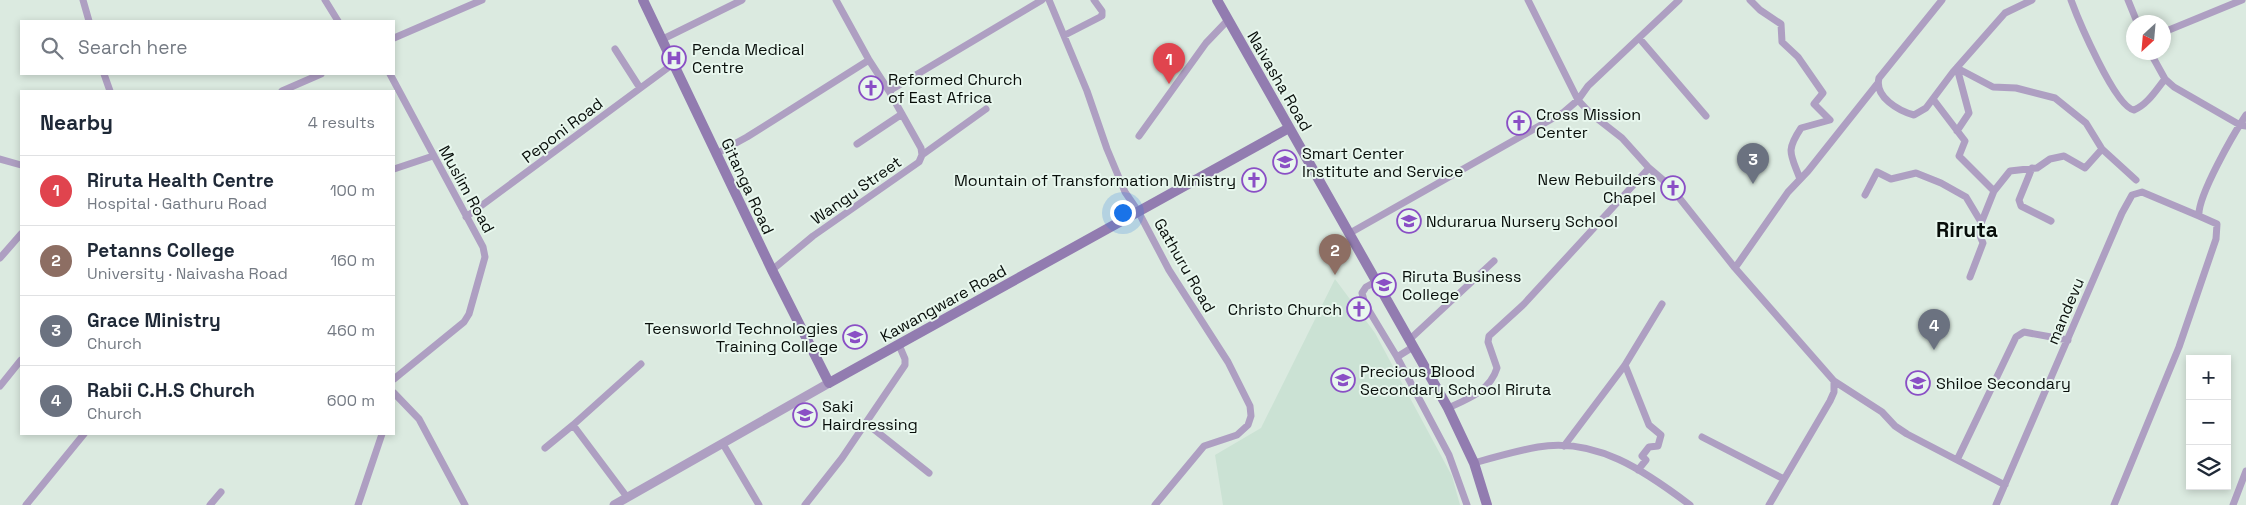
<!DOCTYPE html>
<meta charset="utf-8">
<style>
body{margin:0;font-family:"Space Grotesk",sans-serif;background:#f2f2f3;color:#1f2937}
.controls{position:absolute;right:15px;bottom:15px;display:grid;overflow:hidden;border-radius:0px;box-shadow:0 2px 8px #0003}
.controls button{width:45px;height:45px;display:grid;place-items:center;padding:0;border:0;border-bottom:1px solid #e0e1e3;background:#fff;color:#1f2937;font:25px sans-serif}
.compass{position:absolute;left:2126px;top:15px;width:45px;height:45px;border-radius:50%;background:#fff;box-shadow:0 2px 8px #0003;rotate:206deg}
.you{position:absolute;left:1122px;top:212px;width:18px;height:18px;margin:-12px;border:4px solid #fff;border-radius:50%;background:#1a73e8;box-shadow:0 0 0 8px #1a73e833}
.badge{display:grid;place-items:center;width:32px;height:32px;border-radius:50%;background:#8a4fc5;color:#fff;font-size:16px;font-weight:700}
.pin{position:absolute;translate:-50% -41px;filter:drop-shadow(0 1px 2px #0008)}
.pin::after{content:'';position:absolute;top:26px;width:18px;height:15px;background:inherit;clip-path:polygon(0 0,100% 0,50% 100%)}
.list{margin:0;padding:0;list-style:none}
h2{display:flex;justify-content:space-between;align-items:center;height:65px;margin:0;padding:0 20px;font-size:21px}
h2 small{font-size:16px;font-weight:400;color:#747a83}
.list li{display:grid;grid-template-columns:32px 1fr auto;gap:15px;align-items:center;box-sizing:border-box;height:70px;padding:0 20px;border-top:1px solid #e0e1e3}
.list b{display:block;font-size:19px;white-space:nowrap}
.list p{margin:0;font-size:16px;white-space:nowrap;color:#747a83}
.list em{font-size:16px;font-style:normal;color:#747a83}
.icon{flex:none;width:28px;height:28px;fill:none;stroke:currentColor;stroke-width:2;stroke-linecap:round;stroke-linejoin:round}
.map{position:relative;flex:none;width:2246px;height:505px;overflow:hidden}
.search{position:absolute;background:#fff;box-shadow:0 2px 8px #0003;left:20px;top:20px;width:375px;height:55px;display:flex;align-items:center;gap:12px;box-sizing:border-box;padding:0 18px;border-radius:0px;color:#747a83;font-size:19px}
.panel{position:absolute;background:#fff;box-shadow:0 2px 8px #0003;left:20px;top:90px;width:375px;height:345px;border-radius:0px}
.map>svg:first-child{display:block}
.built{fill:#cbe2d4}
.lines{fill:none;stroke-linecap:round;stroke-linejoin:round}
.minor{stroke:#ae9fc2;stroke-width:7}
.tertiary{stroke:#ae9fc2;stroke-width:9}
.secondary{stroke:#927cb0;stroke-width:10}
.labels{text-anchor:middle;stroke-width:4;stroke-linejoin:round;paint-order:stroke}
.poi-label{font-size:16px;fill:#080e0a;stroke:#e8f7ee;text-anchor:start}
.street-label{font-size:16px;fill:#080e0a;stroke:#e8f7ee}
.district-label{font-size:21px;font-weight:bold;fill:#080e0a;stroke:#e8f7ee}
</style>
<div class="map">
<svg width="2246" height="505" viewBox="0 0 2246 505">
<rect width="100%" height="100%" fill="#dbeae0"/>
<!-- built -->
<path class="built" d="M 1335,279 L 1375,333 L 1452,476 L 1460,505 L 1223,505 L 1215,455 L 1261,428 Z"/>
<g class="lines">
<!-- minor -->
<path class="minor" d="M 83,0 L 89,21
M 325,0 L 338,21
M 836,0 L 869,60 L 889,91
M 1049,0 L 1087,91 L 1107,149 L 1125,192 L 1138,211 L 1169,270 L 1228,362 L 1250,406 L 1251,416 L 1248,425 L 1237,435 L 1204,446 L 1155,505
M 1528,0 L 1578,100 L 1590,113 L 1622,138 L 1649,168 L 1669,185 L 1735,268 L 1834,381 L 1834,392 L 1830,401 L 1769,505
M 1750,0 L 1760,10 L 1781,24 L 1782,42 L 1798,57 L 1823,93 L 1814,104 L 1830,120 L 1801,128 C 1785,152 1791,154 1800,179
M 1942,0 L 1879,78 C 1874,97 1899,111 1914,115 L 1926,108 L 1953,72 L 2005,13 L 2032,0
M 2071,0 C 2078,19 2115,107 2134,110 C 2148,104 2156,90 2165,79
M 2128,0 L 2137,22
M 2164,32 L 2242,0
M 1065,35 L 1102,16 L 1102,11 L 1094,0
M 394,38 L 482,0
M 1639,38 L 1706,116
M 661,40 L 742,0
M 615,49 L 640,88
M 2150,52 L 2165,79 L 2174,87 L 2240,125 L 2246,126
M 1957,68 L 1993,87 L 2016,88 L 2055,98 L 2086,123 L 2102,149
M 1957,68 L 1969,113 L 1957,131
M 104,74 L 110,91
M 390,74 L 483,247 L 485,257 L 469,314 L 464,322 L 394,379
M 282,91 L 321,74
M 1933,99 L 1965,141 L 1959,156 L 1994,191 L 1978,231 L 1983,243 L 1970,277
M 1139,136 L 1206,43 L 1228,20
M 857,144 L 902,114
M 716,154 L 747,137 L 869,60
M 922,155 L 986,109
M 0,159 L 21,165
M 2032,168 L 2019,200 L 2021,206 L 2051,221
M 394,169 L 433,156
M 1994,191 L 2010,171 L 2037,168 L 2050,159 L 2064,156 L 2085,168 L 2102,149 L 2136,180
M 1865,195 L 1877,172 L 1891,179 L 1916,173 L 1941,183 L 1966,197 L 1981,222
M 466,217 L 673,64
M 1350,233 L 1564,112 L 1578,100 L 1588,86 L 1679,0
M 0,258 L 21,234
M 1735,268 L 1788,192 L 1808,171 L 1878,83
M 772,270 L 813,236 L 919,162 L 922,155 L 921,148 L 889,91 L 1042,0
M 1377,281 L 1366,287 L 1362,293 L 1365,304 L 1397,357 L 1449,455 L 1467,505
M 1409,340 L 1494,261
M 1397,357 L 1413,347
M 1625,365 L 1649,425 L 1661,435 L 1658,446 L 1649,447 L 1642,456 L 1646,460 L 1638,470
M 1834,381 L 1882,412 L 1895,426 L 1907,434 L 1957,460 L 2016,337 L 2024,332 L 2068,340
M 0,386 L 21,360
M 394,393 L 419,419 L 465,505
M 1448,408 C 1468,399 1490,391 1497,368 L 1488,342 L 1489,336 L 1524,304 L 1649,168
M 866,423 L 929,473
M 573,425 L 641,364
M 1702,437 L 1784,479
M 723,444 L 759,505
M 1564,446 L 1625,365 L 1662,304
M 545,448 L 573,425 L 627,497
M 1957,460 L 2005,485
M 1474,463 C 1495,457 1516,451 1538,447 C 1596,437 1645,471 1690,505
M 26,505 L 84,434
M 210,505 L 221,492
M 358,505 L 382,434
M 805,505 L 842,458 L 905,365 L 905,359 L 899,345
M 1996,505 L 2122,213 L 2132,195 L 2142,192 L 2199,216
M 2114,505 L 2179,347 L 2216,239 L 2217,224 L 2199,216 C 2197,197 2234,133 2246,115
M 2233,505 L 2246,471"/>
<!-- tertiary -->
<path class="tertiary" d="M 614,505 L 829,383"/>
<!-- secondary -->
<path class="secondary" d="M 643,0 L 772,270 L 829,383 L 1289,128
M 1217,0 L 1448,408 L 1474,463 L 1487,505"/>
</g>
<!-- icons -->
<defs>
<g id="hospital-ring" transform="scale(1.25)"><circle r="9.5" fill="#e8f7ee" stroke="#8a4fc5" stroke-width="1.5"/><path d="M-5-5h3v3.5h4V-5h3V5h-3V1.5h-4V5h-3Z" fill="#8a4fc5"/></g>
<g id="church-ring" transform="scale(1.25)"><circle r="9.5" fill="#e8f7ee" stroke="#8a4fc5" stroke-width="1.5"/><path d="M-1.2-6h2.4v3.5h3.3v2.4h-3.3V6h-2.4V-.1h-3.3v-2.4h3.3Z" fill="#8a4fc5"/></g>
<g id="university-ring" transform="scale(1.25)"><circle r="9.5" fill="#e8f7ee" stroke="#8a4fc5" stroke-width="1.5"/><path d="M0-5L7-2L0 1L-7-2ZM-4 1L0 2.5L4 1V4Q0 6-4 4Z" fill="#8a4fc5"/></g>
<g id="school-ring" transform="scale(1.25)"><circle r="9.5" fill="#e8f7ee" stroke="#8a4fc5" stroke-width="1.5"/><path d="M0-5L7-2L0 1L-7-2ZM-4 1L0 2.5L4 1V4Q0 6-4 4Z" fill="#8a4fc5"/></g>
</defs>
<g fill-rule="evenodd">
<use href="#hospital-ring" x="674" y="58"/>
<use href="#church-ring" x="871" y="88"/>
<use href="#church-ring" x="1519" y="123"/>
<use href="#university-ring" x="1285" y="162"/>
<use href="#church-ring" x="1254" y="180"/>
<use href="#church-ring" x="1673" y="188"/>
<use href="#school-ring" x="1409" y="221"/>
<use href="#university-ring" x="1384" y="285"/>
<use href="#church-ring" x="1359" y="309"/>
<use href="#school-ring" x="855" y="337"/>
<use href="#school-ring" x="1343" y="380"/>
<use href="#school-ring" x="1918" y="383"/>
<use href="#university-ring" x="805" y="415"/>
</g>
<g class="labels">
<!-- poi labels -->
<g class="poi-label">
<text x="692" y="55">Penda Medical<tspan x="692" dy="18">Centre</tspan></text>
<text x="888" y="85">Reformed Church<tspan x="888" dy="18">of East Africa</tspan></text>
<text x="1536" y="120">Cross Mission<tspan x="1536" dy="18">Center</tspan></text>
<text x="1302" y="159">Smart Center<tspan x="1302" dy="18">Institute and Service</tspan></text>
<text x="1656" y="185" text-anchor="end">New Rebuilders<tspan x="1656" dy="18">Chapel</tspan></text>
<text x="1236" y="186" text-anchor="end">Mountain of Transformation Ministry</text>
<text x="1426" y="227">Ndurarua Nursery School</text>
<text x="1402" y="282">Riruta Business<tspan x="1402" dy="18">College</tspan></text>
<text x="1342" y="315" text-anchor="end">Christo Church</text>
<text x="838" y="334" text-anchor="end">Teensworld Technologies<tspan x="838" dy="18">Training College</tspan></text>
<text x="1360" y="377">Precious Blood<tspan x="1360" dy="18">Secondary School Riruta</tspan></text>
<text x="1936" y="389">Shiloe Secondary</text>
<text x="822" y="412">Saki<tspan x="822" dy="18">Hairdressing</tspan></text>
</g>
<!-- street labels -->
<g class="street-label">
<text transform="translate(1280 81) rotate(60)" y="6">Naivasha Road</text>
<text transform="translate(562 130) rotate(-37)" y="6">Peponi Road</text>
<text transform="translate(748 186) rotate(65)" y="6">Gitanga Road</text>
<text transform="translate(467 189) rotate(61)" y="6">Muslim Road</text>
<text transform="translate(856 190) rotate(-35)" y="6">Wangu Street</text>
<text transform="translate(1185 265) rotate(60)" y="6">Gathuru Road</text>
<text transform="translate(943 303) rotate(-29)" y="6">Kawangware Road</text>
<text transform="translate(2065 311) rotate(-67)" y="6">mandevu</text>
</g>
<!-- district labels -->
<g class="district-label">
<text x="1967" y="237">Riruta</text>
</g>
</g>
</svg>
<div class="controls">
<button>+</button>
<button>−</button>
<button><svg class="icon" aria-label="layers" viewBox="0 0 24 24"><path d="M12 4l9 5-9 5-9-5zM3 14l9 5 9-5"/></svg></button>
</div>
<svg class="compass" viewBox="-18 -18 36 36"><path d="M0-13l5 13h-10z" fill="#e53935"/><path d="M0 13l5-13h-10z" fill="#747a83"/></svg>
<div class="you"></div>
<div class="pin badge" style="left:1169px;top:84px;background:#e0444e">1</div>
<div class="pin badge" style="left:1335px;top:275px;background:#8d6e63">2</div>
<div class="pin badge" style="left:1753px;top:184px;background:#6b7280">3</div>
<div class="pin badge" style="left:1934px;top:350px;background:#6b7280">4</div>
<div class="search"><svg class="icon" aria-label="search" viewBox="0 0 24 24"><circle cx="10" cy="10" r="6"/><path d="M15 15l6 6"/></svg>Search here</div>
<section class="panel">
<h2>Nearby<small>4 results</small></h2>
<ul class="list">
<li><span class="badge" style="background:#e0444e">1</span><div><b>Riruta Health Centre</b><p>Hospital · Gathuru Road</p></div><em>100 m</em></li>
<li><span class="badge" style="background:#8d6e63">2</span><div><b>Petanns College</b><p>University · Naivasha Road</p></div><em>160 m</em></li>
<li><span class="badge" style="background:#6b7280">3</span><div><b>Grace Ministry</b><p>Church</p></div><em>460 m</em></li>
<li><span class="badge" style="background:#6b7280">4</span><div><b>Rabii C.H.S Church</b><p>Church</p></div><em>600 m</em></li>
</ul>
</section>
</div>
